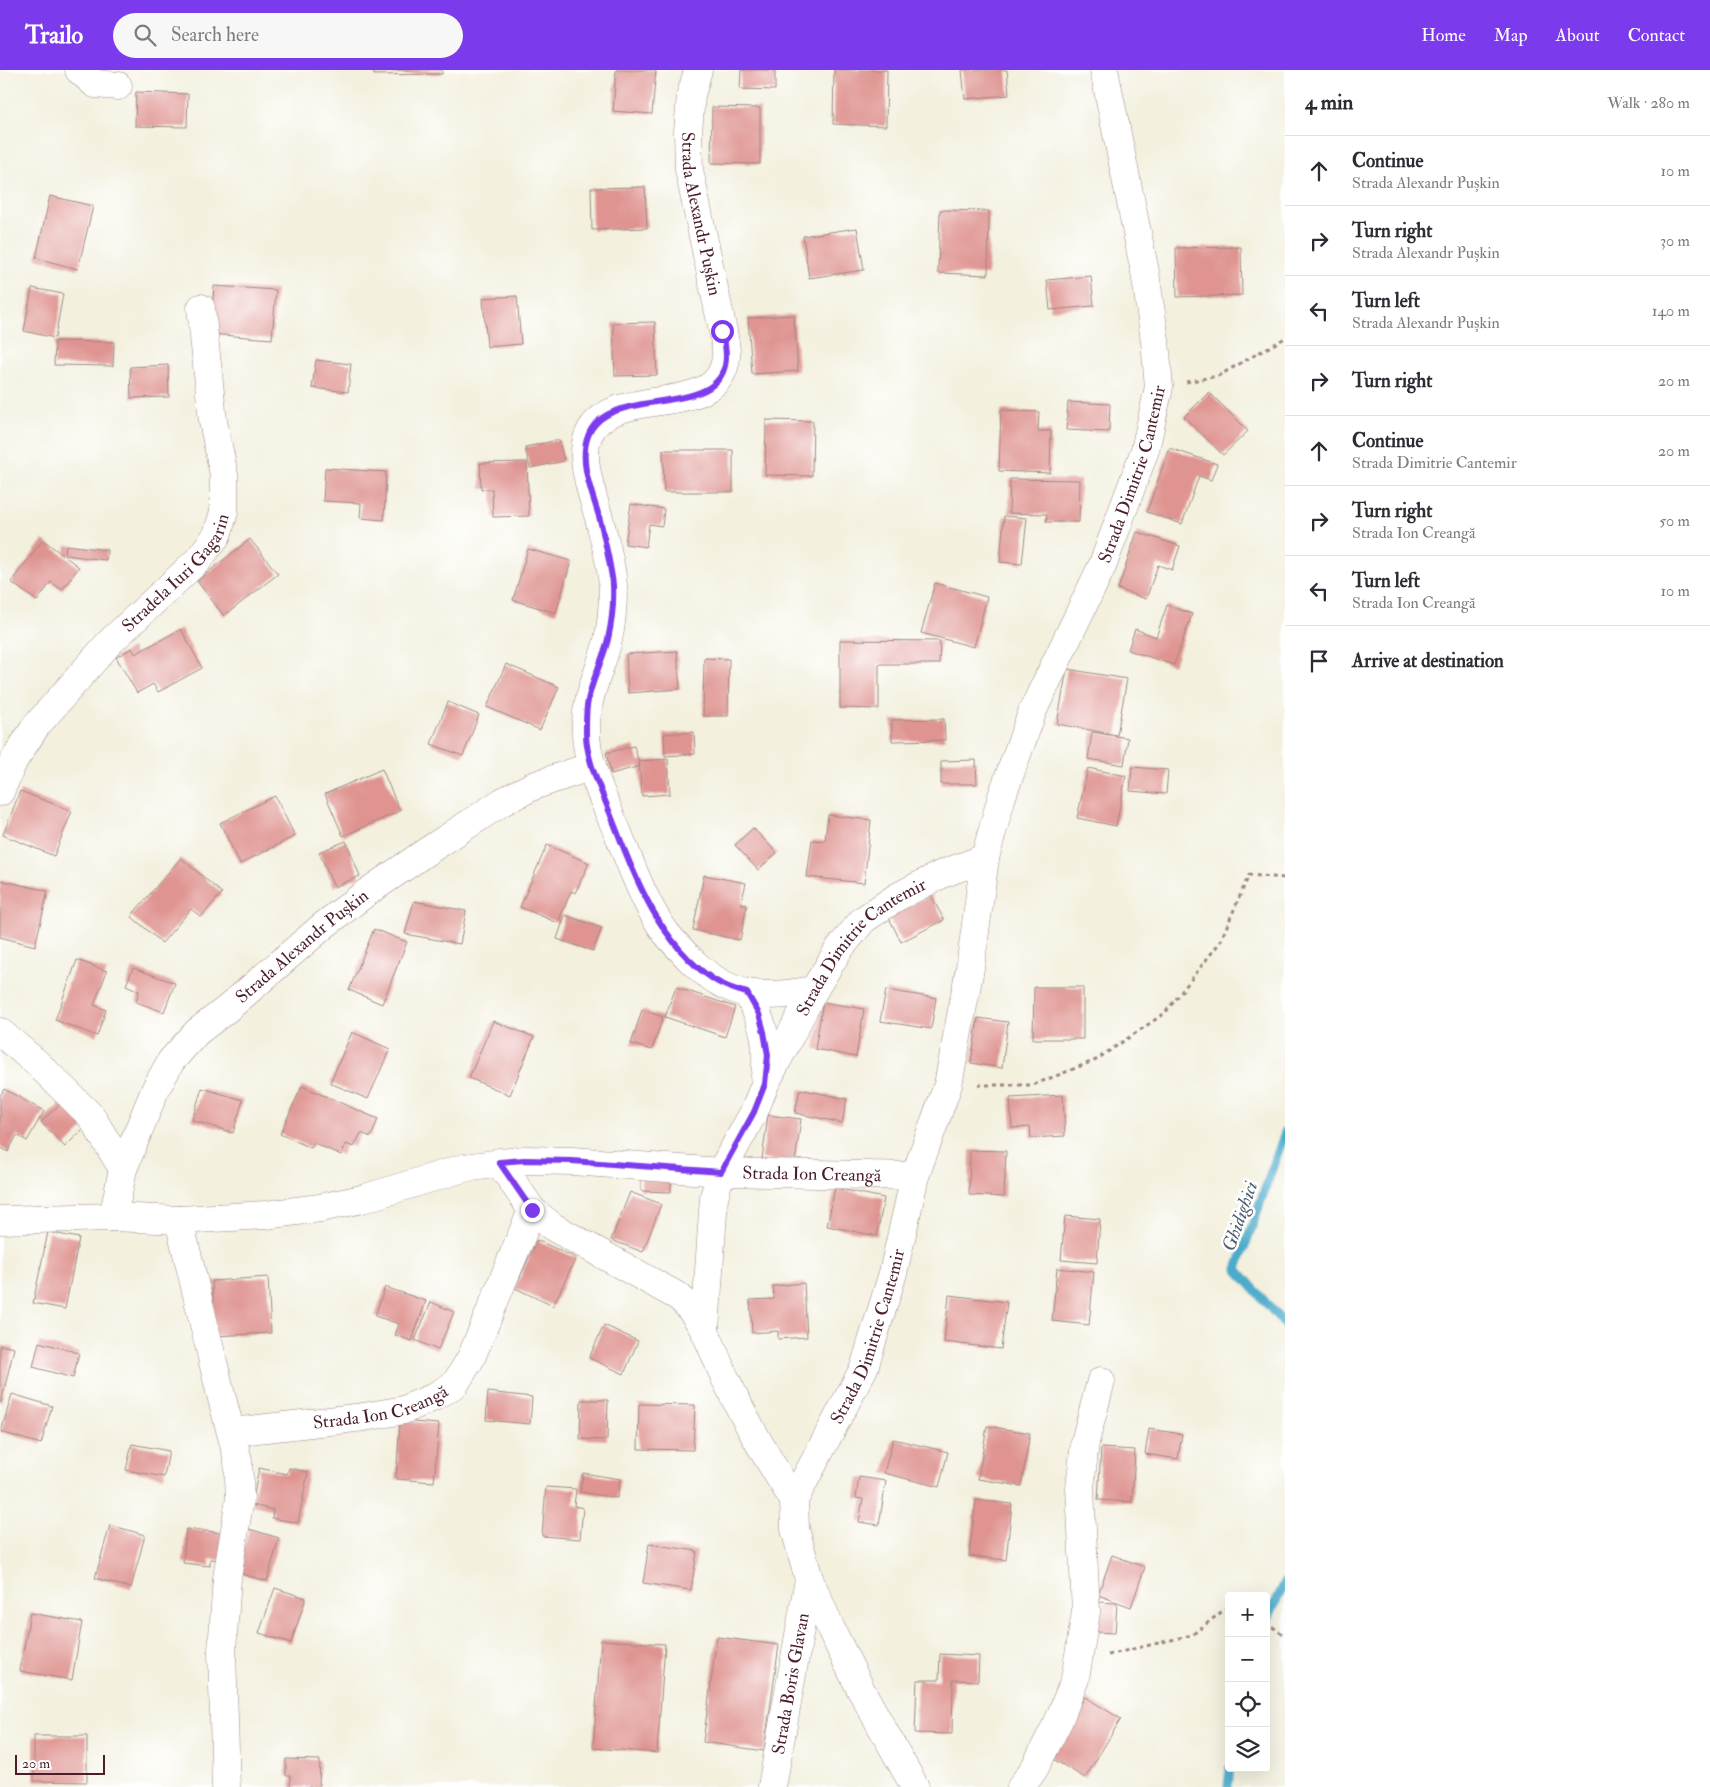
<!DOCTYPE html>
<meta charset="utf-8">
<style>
body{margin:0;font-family:"IM FELL Double Pica",serif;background:#f7f7f7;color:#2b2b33}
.controls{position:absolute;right:15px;bottom:15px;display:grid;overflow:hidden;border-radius:5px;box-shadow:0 5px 20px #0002}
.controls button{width:45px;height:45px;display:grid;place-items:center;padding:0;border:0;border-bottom:1px solid #e1e1e2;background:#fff;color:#2b2b33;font:25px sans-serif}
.scale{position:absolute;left:15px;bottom:12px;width:90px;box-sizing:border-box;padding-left:5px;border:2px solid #4a1f2b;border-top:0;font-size:14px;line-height:18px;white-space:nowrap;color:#4a1f2b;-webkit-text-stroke:4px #fff;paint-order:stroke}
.stop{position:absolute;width:15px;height:15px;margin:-11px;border:4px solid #7c3aed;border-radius:50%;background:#fff}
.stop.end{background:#7c3aed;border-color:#fff;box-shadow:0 1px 5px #0008}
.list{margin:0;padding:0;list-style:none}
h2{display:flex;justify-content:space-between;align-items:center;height:65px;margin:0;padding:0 20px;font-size:21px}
h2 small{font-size:16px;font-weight:400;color:#7c7c81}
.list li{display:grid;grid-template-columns:32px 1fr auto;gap:15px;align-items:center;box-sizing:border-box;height:70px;padding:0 20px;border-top:1px solid #e1e1e2}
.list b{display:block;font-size:19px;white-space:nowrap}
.list p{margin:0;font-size:16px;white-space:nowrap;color:#7c7c81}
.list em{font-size:16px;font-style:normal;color:#7c7c81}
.icon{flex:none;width:28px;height:28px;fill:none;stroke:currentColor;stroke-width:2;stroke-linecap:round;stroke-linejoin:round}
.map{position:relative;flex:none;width:1285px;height:1717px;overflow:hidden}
header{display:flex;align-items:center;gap:30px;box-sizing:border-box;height:70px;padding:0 25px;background:#7c3aed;color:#fff}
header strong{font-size:24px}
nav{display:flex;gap:28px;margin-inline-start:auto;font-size:18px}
.search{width:350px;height:45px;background:#f7f7f7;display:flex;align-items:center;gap:12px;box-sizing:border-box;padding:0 18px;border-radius:28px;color:#7c7c81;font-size:19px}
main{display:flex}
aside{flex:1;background:#fff}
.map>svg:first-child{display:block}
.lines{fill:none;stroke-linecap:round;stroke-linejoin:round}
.stream{stroke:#4cabcb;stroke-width:9}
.building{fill:#df9491}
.minor-casing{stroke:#9e8884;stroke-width:29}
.path{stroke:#9e8884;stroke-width:3;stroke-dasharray:4 4;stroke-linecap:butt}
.minor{stroke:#fff;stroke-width:28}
.route{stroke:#7c3aed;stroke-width:6}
.labels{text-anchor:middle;stroke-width:5;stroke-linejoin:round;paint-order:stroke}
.street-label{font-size:18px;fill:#4a1f2b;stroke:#fff}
.water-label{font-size:19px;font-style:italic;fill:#4b5e73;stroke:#fff}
</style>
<header>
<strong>Trailo</strong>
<div class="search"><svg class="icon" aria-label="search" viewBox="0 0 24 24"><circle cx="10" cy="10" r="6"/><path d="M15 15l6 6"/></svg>Search here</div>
<nav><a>Home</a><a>Map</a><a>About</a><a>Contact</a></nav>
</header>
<main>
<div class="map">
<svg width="1285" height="1717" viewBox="0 0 1285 1717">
<rect width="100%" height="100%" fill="#fff"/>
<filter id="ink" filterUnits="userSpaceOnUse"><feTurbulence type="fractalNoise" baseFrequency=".02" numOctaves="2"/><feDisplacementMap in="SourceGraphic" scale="10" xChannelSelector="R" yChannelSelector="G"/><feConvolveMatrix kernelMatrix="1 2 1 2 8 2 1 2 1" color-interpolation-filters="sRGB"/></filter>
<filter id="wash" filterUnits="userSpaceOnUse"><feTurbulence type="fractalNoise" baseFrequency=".0096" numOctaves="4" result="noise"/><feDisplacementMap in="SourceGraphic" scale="20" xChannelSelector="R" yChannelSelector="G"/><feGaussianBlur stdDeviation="1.12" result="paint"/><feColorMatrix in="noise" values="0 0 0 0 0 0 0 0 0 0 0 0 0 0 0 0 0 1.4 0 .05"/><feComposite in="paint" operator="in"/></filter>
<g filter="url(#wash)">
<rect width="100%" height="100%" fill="#f3f0de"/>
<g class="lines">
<!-- stream -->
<path class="stream" d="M 1285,1062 L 1237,1199 L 1285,1255
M 1266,1553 L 1285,1512
M 1228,1717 L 1230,1698"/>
</g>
<g id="blocks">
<!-- building -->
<path class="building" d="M 374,0 L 442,0 L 442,4 L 374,5 Z
M 616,0 L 656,0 L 652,44 L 613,41 Z
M 741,0 L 775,0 L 775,20 L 740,19 Z
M 834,0 L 887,0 L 886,56 L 833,54 Z
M 962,0 L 1007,0 L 1009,25 L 965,29 Z
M 136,22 L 188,24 L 187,57 L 135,56 Z
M 712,37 L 760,38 L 760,94 L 711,93 Z
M 645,117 L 647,158 L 592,160 L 591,118 Z
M 50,126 L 93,136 L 78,199 L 36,188 Z
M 940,140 L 989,141 L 988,205 L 938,203 Z
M 857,158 L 864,200 L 809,208 L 803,166 Z
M 1241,177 L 1242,225 L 1177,227 L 1176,178 Z
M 1091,206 L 1094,236 L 1050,240 L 1047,210 Z
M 214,216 L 276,220 L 272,269 L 210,264 Z
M 32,218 L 63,224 L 55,268 L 24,261 Z
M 517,226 L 521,274 L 487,277 L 483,228 Z
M 794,245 L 798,301 L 752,304 L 748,248 Z
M 655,252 L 657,305 L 615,306 L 613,253 Z
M 55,271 L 114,272 L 113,296 L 54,295 Z
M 316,290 L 351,294 L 348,322 L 312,318 Z
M 168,295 L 169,327 L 131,328 L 130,297 Z
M 1209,322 L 1248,361 L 1223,385 L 1184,347 Z
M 1068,332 L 1110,334 L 1109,362 L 1066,360 Z
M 1001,340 L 1039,342 L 1038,361 L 1051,361 L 1050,403 L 999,401 Z
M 766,350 L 813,351 L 812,406 L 765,405 Z
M 559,370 L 564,391 L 530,398 L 525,377 Z
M 1169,378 L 1217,394 L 1211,410 L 1199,406 L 1182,454 L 1147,442 Z
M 663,380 L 733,380 L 733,422 L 664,422 Z
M 527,392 L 529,446 L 493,447 L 492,419 L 481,419 L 480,393 Z
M 325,398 L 386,402 L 384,450 L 360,448 L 361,433 L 323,431 Z
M 1010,409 L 1080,410 L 1079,452 L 1046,452 L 1047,444 L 1009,443 Z
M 631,434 L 664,439 L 662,456 L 649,454 L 646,477 L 625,474 Z
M 1004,446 L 1027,448 L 1022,494 L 1000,492 Z
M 1137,462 L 1180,476 L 1172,500 L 1158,495 L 1146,529 L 1118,519 Z
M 250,469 L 278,504 L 224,546 L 197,511 Z
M 43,470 L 79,497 L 62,520 L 51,512 L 37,531 L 11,512 Z
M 66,475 L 107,480 L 106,490 L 65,485 Z
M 528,479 L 571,491 L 556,543 L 513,530 Z
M 935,513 L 987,527 L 974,577 L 921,563 Z
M 1167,535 L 1192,544 L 1174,595 L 1128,580 L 1135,559 L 1156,567 Z
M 181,559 L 202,598 L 158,622 L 153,614 L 137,623 L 116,587 L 132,578 L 135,584 Z
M 840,570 L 940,571 L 939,594 L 879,594 L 879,639 L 840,638 Z
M 677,581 L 680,619 L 628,623 L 626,584 Z
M 704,588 L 729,589 L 728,646 L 703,646 Z
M 506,594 L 559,617 L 540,660 L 487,637 Z
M 1067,599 L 1127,609 L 1117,665 L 1057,654 Z
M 448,632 L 479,645 L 463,686 L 431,674 Z
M 944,649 L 945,670 L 892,671 L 892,650 Z
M 694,662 L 695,684 L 665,686 L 664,664 Z
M 1092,662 L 1128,668 L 1124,695 L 1088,689 Z
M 634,676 L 640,696 L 611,704 L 606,683 Z
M 668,689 L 670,724 L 642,726 L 639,691 Z
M 976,690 L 977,714 L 941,714 L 941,691 Z
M 1132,697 L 1168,700 L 1166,724 L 1130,721 Z
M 1088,698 L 1126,706 L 1116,756 L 1077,748 Z
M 382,699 L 400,741 L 343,766 L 325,724 Z
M 20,721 L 72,741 L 54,786 L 3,765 Z
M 275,726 L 295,766 L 240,794 L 220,753 Z
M 828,745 L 871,750 L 864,813 L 807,807 L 812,770 L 825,771 Z
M 753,758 L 777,783 L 758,800 L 735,775 Z
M 346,771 L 360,806 L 334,817 L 319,782 Z
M 547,775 L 589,793 L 575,823 L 571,821 L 558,853 L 520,837 Z
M 181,788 L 222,823 L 201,847 L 191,839 L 162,873 L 131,846 Z
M 704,805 L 746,813 L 741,834 L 747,835 L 740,870 L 693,860 Z
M 0,810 L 48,821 L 35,876 L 0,867 Z
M 931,825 L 944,850 L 901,872 L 888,846 Z
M 414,831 L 466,841 L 460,874 L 405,864 Z
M 565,845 L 602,858 L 593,881 L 557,869 Z
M 374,859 L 407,872 L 382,934 L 349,920 Z
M 77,890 L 107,901 L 94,935 L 106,940 L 97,966 L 55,950 Z
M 133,898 L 175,913 L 164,942 L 136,932 L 139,921 L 126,915 Z
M 676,917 L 735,937 L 725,967 L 665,947 Z
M 1034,917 L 1083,917 L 1083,969 L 1033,969 Z
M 886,920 L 936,928 L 931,959 L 880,951 Z
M 823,932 L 864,939 L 856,987 L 815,979 Z
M 642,940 L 663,947 L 652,980 L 631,974 Z
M 978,948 L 1008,952 L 1002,998 L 971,993 Z
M 493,951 L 534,967 L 510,1025 L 469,1008 Z
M 352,962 L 390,979 L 368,1029 L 330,1013 Z
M 302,1016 L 378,1049 L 371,1067 L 361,1063 L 354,1077 L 346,1074 L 341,1085 L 314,1073 L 311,1078 L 280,1064 Z
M 202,1018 L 243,1030 L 233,1063 L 192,1050 Z
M 4,1019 L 44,1041 L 27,1071 L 17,1065 L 8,1082 L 0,1077 L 0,1026 Z
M 800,1019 L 847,1029 L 842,1053 L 795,1043 Z
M 1063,1025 L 1065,1066 L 1031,1068 L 1030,1057 L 1012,1058 L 1010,1028 Z
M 61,1033 L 84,1058 L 65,1077 L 41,1052 Z
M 768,1045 L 801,1049 L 795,1093 L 762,1089 Z
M 970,1080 L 1006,1081 L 1004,1127 L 969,1125 Z
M 641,1106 L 671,1106 L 671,1122 L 641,1121 Z
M 835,1118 L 884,1128 L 877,1166 L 827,1156 Z
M 630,1122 L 661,1134 L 643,1182 L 611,1170 Z
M 1065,1146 L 1100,1149 L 1097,1193 L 1061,1190 Z
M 48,1162 L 79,1168 L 65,1239 L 33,1233 Z
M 537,1170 L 576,1188 L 553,1236 L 515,1218 Z
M 1057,1198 L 1094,1202 L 1089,1255 L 1052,1251 Z
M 268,1207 L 271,1263 L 215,1266 L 212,1211 Z
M 804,1213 L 807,1267 L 778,1269 L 778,1261 L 752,1263 L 750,1230 L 774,1229 L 773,1216 Z
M 385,1217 L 426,1231 L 412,1271 L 395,1265 L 399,1254 L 375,1246 Z
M 949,1225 L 1007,1232 L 1001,1279 L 944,1272 Z
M 431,1232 L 454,1242 L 438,1280 L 415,1270 Z
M 604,1255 L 638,1271 L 624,1304 L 589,1288 Z
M 39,1272 L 79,1283 L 73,1308 L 33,1297 Z
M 0,1275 L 14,1278 L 1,1333 L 0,1333 Z
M 488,1322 L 532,1327 L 530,1354 L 486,1350 Z
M 12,1324 L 52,1336 L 41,1374 L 1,1362 Z
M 581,1330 L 608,1330 L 607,1370 L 580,1369 Z
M 639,1334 L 695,1335 L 693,1380 L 638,1379 Z
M 400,1351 L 439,1354 L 434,1412 L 396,1409 Z
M 987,1356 L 1030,1363 L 1021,1416 L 978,1409 Z
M 1149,1359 L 1182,1364 L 1178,1389 L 1145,1384 Z
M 893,1369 L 948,1382 L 939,1417 L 884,1403 Z
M 132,1374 L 169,1381 L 164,1407 L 126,1400 Z
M 1101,1378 L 1135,1380 L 1132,1432 L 1098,1430 Z
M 259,1398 L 287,1404 L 289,1398 L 308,1402 L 298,1453 L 272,1448 L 273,1440 L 252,1435 Z
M 583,1403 L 620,1409 L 617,1428 L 580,1422 Z
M 859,1407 L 886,1411 L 879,1455 L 859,1452 L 863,1429 L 856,1428 Z
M 546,1417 L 576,1419 L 574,1436 L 583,1438 L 580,1469 L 542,1466 Z
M 976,1430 L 1012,1434 L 1006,1490 L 969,1486 Z
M 110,1455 L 145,1465 L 131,1518 L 95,1508 Z
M 186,1459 L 225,1463 L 222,1490 L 210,1489 L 210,1496 L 183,1493 Z
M 249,1459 L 279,1468 L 267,1511 L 237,1503 Z
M 649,1474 L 697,1481 L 691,1520 L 643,1513 Z
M 1112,1485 L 1145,1497 L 1131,1537 L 1098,1525 Z
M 275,1518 L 306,1528 L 291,1573 L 259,1563 Z
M 1097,1532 L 1117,1533 L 1115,1563 L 1095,1562 Z
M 30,1543 L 82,1552 L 72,1610 L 20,1601 Z
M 717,1567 L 779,1575 L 764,1681 L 703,1672 Z
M 601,1570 L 665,1574 L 657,1683 L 593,1678 Z
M 940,1584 L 979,1586 L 978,1611 L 953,1610 L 952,1664 L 915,1663 L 917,1610 L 939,1610 Z
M 1085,1627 L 1121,1649 L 1085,1708 L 1048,1686 Z
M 34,1666 L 87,1666 L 87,1712 L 34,1711 Z
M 286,1689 L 320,1690 L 319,1717 L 290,1717 L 291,1706 L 286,1706 Z"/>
</g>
</g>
<g filter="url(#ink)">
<use href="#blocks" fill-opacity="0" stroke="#9e8884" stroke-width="1"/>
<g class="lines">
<!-- minor casing -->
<g class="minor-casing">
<g id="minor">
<path d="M 79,0 L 95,14 L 118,16"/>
<path id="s1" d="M 698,0 L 691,25 L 688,62 L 689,100 L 723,261 C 724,269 727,279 726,287 C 720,352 613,312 589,364 C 577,389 595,430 601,456 C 606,475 612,497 613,517 C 613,535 612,553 608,570 C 600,602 585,627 586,661 C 586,694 605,733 618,763 C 631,795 645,835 666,863 C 675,874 684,883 694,893 C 709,907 727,919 747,923 C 770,927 791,924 814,920"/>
<path id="s2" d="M 0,722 L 14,690 L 36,656 L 109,573 L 198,490 L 217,465 L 224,442 L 224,405 L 213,351 L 201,238"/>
<path d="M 747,923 C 764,953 769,973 765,1007"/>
<path d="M 0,962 L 38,994 L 91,1046 L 123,1099"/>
<path d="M 499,1092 L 532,1140 L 553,1157 L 679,1227 C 706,1252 711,1278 726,1310 C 746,1352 769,1392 794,1430"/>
<path id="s3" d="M 113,1147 L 123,1099 L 155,1020 L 171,991 L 197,962 L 227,939 L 323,856 L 366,823 L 423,784 L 502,732 L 533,716 L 592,696"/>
<path id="s4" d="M 0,1150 L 113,1147 L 179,1150 L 265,1145 L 320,1138 L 362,1129 L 464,1098 L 524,1090 L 572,1091 L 721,1102 L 915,1106"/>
<path d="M 179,1150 L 220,1321 L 238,1390 L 240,1428 L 227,1508 L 222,1581 L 226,1717"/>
<path id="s5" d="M 705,1260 L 714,1127 L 721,1102 L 754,1042 L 765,1014 L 814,920 L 839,879 L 863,850 L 897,827 L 942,804 L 985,788"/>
<path id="s6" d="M 232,1362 L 364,1347 L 404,1340 L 434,1327 L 455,1314 L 471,1288 L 532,1140"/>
<path id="s7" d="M 772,1717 L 809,1509"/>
<path id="s8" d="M 915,1717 L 861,1620 L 831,1559 L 809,1509 L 795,1459 L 794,1430 L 864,1298 L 893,1203 L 915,1106 L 948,1015 L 970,898 L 985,788 L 1002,726 L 1033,640 L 1103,494 L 1145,380 L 1159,317 L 1155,271 L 1145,202 L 1104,0"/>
<path d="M 1021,1717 L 1034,1699 L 1059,1650 L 1075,1609 L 1086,1542 L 1080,1418 L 1085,1372 L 1101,1311"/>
</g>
</g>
<!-- path -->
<path class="path" d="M 1186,312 L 1218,306 L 1285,268
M 978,1015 L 1033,1015 L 1096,990 L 1165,943 L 1220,872 L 1249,805 L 1285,808
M 1266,1552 L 1285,1566
M 1108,1585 L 1192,1565 L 1229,1536"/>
<!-- minor -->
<use href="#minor" class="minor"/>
</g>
</g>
<g class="lines" filter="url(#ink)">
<!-- route -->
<path class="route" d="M 532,1140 L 499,1092 L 524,1090 L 572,1091 L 721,1102 L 754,1042 L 765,1014 L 768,985 L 764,962 L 759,944 L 747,923 C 736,920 723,916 713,909 C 658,873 633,802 610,743 C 600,718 585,687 586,660 C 586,652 586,644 587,636 C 590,612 603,591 608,569 C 612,551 614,533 613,515 C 611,497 606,477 602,458 C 596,430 577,395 588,366 C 608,312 726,352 726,286 C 726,278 724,269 722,261"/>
</g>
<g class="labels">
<!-- street labels -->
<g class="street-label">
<text dy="6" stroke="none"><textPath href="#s1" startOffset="146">Strada Alexandr Pușkin</textPath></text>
<text dy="6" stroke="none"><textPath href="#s8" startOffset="1402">Strada Dimitrie Cantemir</textPath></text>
<text dy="6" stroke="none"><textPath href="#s2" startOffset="284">Stradela Iuri Gagarin</textPath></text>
<text dy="6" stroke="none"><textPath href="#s3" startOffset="342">Strada Alexandr Pușkin</textPath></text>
<text dy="6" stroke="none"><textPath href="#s5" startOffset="429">Strada Dimitrie Cantemir</textPath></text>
<text dy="6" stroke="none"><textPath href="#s4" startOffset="819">Strada Ion Creangă</textPath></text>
<text dy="6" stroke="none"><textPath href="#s8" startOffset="495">Strada Dimitrie Cantemir</textPath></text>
<text dy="6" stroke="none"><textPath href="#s6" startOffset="151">Strada Ion Creangă</textPath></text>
<text dy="6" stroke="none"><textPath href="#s7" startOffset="105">Strada Boris Glavan</textPath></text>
</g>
<!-- water labels -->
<g class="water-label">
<text transform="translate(1239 1146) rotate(-71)" y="7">Ghidighici</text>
</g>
</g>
</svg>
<div class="controls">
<button>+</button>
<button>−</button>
<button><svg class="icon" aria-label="locate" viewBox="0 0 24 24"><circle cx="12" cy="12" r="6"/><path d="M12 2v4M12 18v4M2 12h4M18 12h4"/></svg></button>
<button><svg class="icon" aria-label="layers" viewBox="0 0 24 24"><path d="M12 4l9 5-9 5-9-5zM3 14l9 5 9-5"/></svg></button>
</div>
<div class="scale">20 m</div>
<div class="stop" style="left:722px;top:261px"></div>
<div class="stop end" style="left:532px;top:1140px"></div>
</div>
<aside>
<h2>4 min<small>Walk · 280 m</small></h2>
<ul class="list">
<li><svg class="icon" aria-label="ahead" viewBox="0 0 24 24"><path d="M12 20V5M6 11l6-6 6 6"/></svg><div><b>Continue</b><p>Strada Alexandr Pușkin</p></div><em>10 m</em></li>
<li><svg class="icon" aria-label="right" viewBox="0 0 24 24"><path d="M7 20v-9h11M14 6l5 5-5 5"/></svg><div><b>Turn right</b><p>Strada Alexandr Pușkin</p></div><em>30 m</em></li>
<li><svg class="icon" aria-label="left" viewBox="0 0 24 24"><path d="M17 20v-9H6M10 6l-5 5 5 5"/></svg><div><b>Turn left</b><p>Strada Alexandr Pușkin</p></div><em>140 m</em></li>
<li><svg class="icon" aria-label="right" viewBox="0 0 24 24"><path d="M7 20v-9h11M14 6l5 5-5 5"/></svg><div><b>Turn right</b></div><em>20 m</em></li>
<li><svg class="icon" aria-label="ahead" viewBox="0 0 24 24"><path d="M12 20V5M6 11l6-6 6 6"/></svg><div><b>Continue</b><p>Strada Dimitrie Cantemir</p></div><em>20 m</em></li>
<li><svg class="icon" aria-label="right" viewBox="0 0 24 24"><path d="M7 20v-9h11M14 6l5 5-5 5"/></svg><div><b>Turn right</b><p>Strada Ion Creangă</p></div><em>50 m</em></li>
<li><svg class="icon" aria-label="left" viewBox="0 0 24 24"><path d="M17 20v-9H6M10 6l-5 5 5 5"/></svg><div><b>Turn left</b><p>Strada Ion Creangă</p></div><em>10 m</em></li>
<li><svg class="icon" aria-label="arrive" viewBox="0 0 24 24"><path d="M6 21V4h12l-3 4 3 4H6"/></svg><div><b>Arrive at destination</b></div></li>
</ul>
</aside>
</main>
